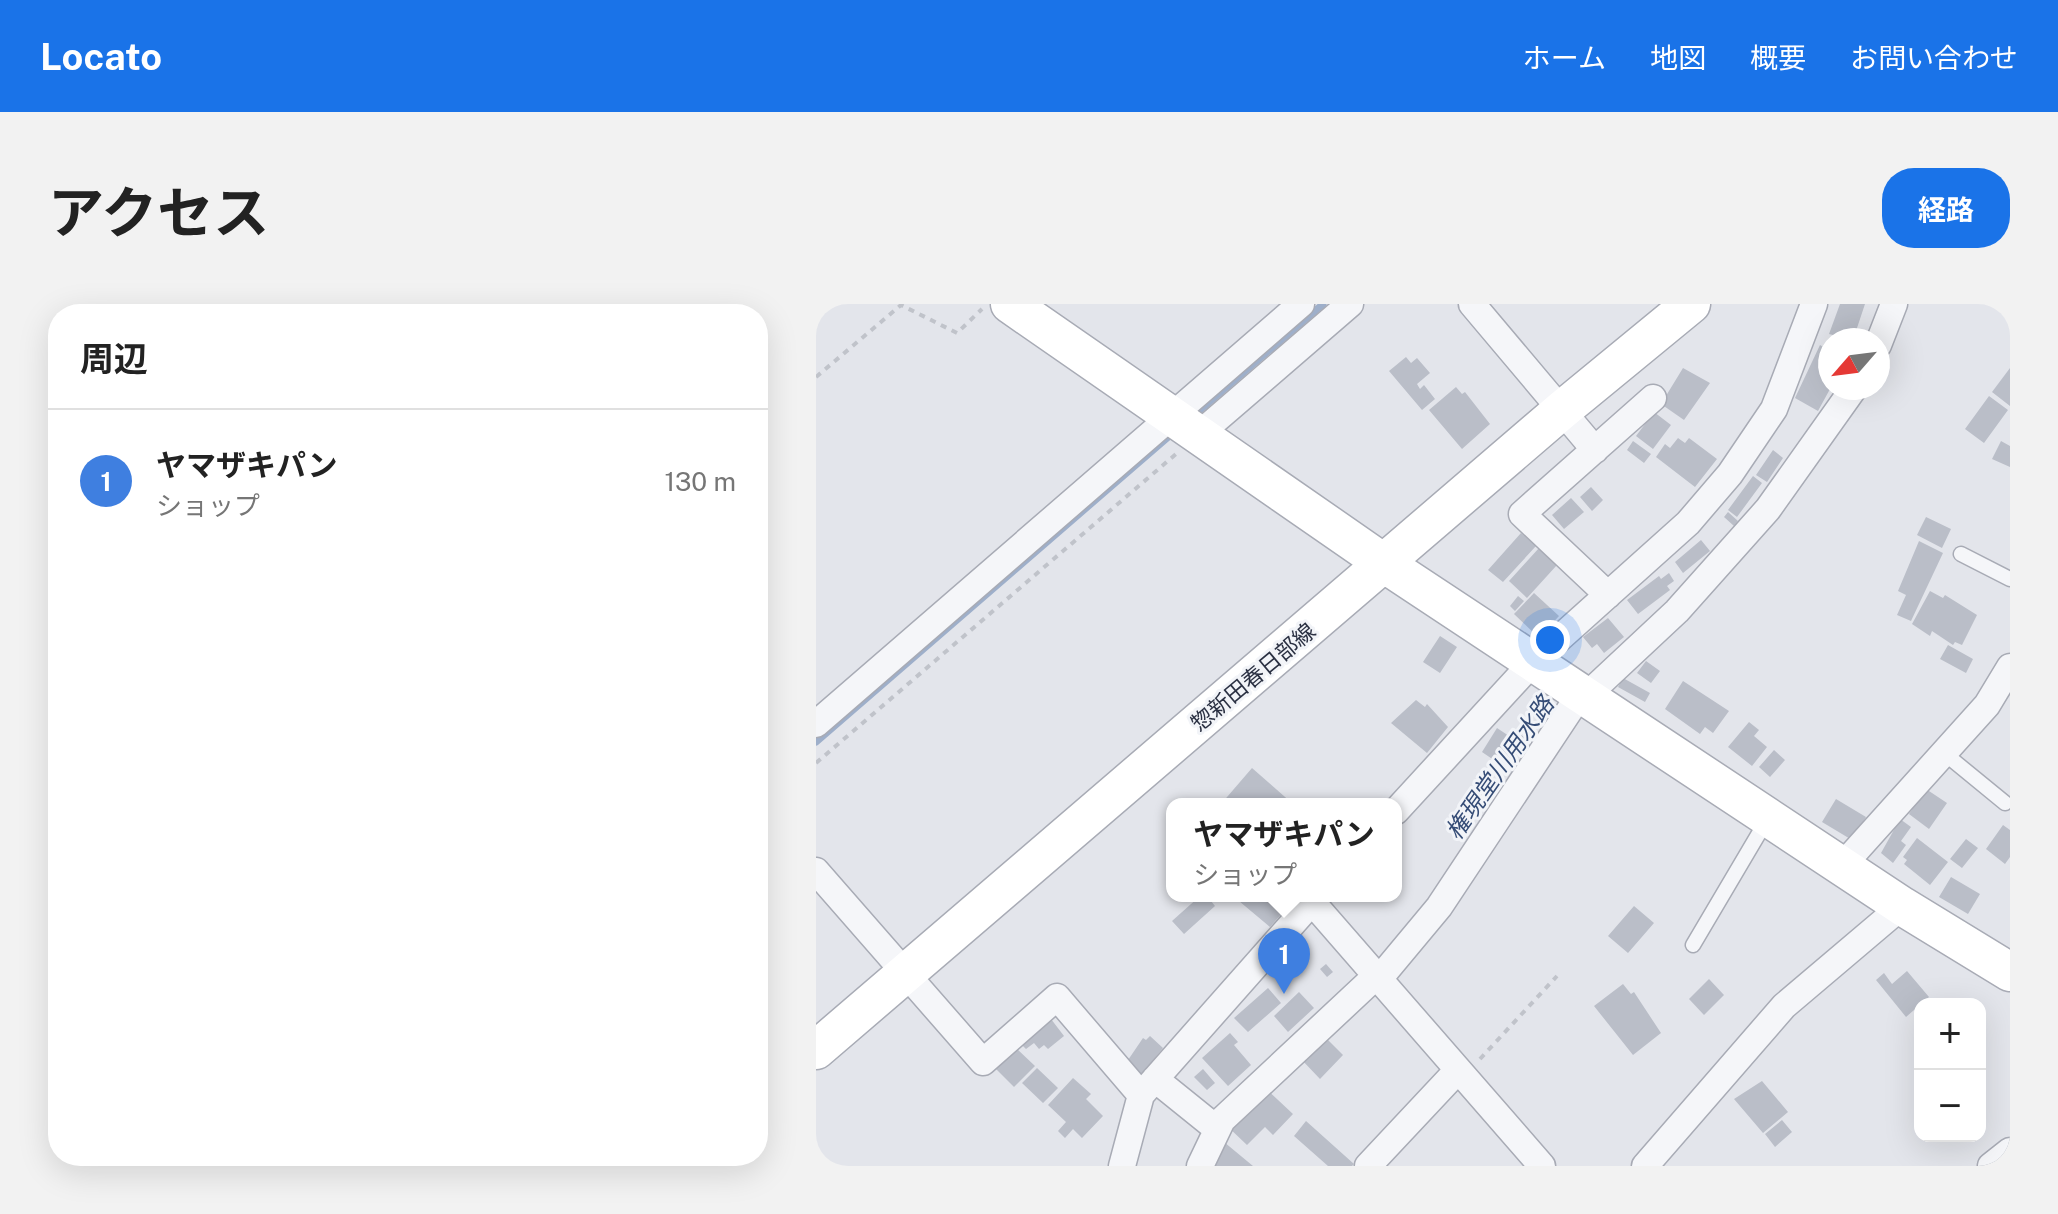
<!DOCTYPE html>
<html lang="ja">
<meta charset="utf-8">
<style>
body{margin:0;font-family:"Public Sans","Noto Sans JP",sans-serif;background:#f2f2f2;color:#222}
.controls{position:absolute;right:24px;bottom:24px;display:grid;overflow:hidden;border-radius:16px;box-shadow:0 8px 32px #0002}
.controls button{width:72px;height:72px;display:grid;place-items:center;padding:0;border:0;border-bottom:2px solid #e0e0e0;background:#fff;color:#222;font:40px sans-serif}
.compass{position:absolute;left:1002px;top:24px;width:72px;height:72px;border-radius:50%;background:#fff;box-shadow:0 8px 32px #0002;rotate:242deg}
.you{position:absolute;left:734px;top:336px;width:28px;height:28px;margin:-20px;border:6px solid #fff;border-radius:50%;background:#1a73e8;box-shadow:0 0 0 12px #1a73e833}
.badge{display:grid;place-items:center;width:52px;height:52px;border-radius:50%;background:#1a73e8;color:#fff;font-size:26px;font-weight:700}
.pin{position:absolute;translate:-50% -66px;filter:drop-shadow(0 2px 4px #0008)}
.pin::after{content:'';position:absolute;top:42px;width:28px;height:24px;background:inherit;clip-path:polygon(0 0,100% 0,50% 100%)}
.popup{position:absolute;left:350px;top:494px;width:236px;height:104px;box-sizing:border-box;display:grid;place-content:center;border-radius:16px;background:#fff;filter:drop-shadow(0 2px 6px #0005);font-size:26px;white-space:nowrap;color:#767676}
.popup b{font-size:30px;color:#222}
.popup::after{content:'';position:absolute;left:50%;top:100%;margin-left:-16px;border:16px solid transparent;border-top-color:#fff}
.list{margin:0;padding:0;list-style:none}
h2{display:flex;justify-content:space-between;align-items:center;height:104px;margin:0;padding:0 32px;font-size:34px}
h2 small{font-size:26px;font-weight:400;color:#767676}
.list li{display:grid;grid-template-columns:52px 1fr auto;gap:24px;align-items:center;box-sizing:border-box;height:144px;padding:0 32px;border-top:2px solid #e0e0e0}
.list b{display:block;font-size:30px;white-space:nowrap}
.list p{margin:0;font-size:26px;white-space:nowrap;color:#767676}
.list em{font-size:26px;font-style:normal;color:#767676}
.map{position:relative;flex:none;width:1194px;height:862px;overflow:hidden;border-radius:32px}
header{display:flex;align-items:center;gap:48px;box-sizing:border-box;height:112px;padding:0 40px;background:#1a73e8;color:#fff}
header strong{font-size:38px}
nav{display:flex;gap:44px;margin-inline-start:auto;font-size:28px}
.intro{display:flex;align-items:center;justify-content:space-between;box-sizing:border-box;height:192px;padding:0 48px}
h1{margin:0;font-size:56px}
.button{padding:20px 36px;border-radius:32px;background:#1a73e8;color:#fff;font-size:28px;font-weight:700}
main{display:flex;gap:48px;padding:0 48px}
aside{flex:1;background:#fff;border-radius:32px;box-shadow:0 8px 32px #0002}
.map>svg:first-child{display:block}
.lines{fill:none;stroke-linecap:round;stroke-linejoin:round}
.stream{stroke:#9eafca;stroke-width:7}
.building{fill:#babec8}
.lane-casing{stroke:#a8abb5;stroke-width:17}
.street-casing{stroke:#a8abb5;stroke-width:29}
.secondary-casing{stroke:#a8abb5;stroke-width:41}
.path{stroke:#c0c3ca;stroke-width:4;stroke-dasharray:6 6;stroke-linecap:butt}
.lane{stroke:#f5f6f9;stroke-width:14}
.street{stroke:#f5f6f9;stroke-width:26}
.secondary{stroke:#fff;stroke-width:38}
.labels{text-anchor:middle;stroke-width:6;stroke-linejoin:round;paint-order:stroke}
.street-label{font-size:22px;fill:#2b3143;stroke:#f2f4f8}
.water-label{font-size:24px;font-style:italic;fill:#354c76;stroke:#f2f4f8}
</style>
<header>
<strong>Locato</strong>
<nav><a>ホーム</a><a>地図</a><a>概要</a><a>お問い合わせ</a></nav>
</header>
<div class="intro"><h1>アクセス</h1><a class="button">経路</a></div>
<main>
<aside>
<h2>周辺<small></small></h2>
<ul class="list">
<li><span class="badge" style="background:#3f7fe0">1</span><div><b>ヤマザキパン</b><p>ショップ</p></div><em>130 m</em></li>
</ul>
</aside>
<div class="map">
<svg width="1194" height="862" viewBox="0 0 1194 862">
<rect width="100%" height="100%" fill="#e3e5eb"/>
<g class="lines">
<!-- stream -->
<path class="stream" d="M 377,112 L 507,0
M 0,438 L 358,128"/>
</g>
<!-- building -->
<path class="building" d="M 1024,0 L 1049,0 L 1037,36 L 1013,30 Z
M 1004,41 L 1014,47 L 1014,85 L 1002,107 L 979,94 Z
M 590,53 L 595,59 L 601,54 L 614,69 L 601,80 L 604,85 L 608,81 L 619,95 L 606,106 L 573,67 Z
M 867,64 L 894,79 L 868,116 L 845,100 Z
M 1194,64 L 1194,102 L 1176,88 Z
M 640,83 L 646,90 L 649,88 L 674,120 L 646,145 L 613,106 Z
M 1173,92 L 1192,106 L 1168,139 L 1149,125 Z
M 838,108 L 855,121 L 837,145 L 820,132 Z
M 862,134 L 869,139 L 873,134 L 901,155 L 879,183 L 840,153 L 849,140 L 854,144 Z
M 817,137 L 835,150 L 828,159 L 811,146 Z
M 1185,137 L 1194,142 L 1194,163 L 1176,155 Z
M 957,146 L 967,154 L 951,178 L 940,171 Z
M 937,172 L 946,179 L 921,213 L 912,206 Z
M 775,183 L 787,196 L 776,207 L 764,193 Z
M 755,194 L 768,208 L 748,225 L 736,211 Z
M 912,208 L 922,217 L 918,222 L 908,213 Z
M 1110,213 L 1135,225 L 1126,244 L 1101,231 Z
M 705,229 L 720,242 L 687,278 L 672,266 Z
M 885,236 L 894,247 L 867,269 L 859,258 Z
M 1103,237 L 1127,249 L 1095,317 L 1081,311 L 1090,291 L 1082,287 Z
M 723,244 L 741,261 L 711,294 L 693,277 Z
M 853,269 L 858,277 L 851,282 L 854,286 L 822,310 L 811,296 L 843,272 L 845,275 Z
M 1114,287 L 1127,294 L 1129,291 L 1161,311 L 1146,341 L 1139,338 L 1137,341 L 1116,327 L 1114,332 L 1096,320 Z
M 718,289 L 743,312 L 723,334 L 698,310 Z
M 702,292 L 708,297 L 699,307 L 694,302 Z
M 792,314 L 808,333 L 788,349 L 781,340 L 776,344 L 767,333 Z
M 624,332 L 641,343 L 624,369 L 607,358 Z
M 1132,341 L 1157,355 L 1150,369 L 1124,355 Z
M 830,357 L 844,367 L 835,379 L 821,369 Z
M 807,374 L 834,389 L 829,398 L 802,383 Z
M 867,377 L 913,407 L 897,429 L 889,423 L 884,430 L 849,405 Z
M 600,396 L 609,403 L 611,400 L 632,423 L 611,449 L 575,419 Z
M 933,418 L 943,426 L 938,432 L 951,443 L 936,462 L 912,443 Z
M 681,424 L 693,432 L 697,426 L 711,435 L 691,465 L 666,448 Z
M 958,446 L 969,456 L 954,473 L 943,463 Z
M 436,464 L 477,500 L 405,500 Z
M 1110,485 L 1131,499 L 1113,525 L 1093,510 Z
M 1020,495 L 1050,513 L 1036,536 L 1006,518 Z
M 1084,515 L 1095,523 L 1085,537 L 1090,541 L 1077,559 L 1065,549 Z
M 1187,521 L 1194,526 L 1194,553 L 1189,560 L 1170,545 Z
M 1101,534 L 1132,558 L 1114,581 L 1088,560 L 1091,556 L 1087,553 Z
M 1150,535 L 1162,544 L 1146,564 L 1134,555 Z
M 1135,573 L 1164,590 L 1152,610 L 1123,593 Z
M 384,592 L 391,592 L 399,602 L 368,630 L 356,617 Z
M 417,592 L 481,592 L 454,623 Z
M 818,602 L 838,619 L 812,649 L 792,632 Z
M 510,660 L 517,668 L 511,673 L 504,665 Z
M 1091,667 L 1113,693 L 1090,713 L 1060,676 L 1068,669 L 1076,680 Z
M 893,675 L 908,691 L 888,711 L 873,695 Z
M 807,680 L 815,690 L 818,688 L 845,729 L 817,751 L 778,702 Z
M 452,684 L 465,699 L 432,728 L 418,714 Z
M 483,688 L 498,704 L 472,728 L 458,712 Z
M 235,715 L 248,732 L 232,745 L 228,741 L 223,745 L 218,739 L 210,745 L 204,739 Z
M 414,729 L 422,738 L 418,741 L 435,761 L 412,782 L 386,754 Z
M 334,732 L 347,744 L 325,771 L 310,759 L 327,734 L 330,736 Z
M 508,732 L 527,751 L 504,775 L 485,755 Z
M 198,742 L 219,762 L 198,783 L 178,763 Z
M 221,764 L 242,784 L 227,799 L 206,779 Z
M 387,765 L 399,779 L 391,786 L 378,773 Z
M 257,774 L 275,790 L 270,795 L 287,812 L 266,834 L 257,825 L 249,834 L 242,827 L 250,818 L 232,801 Z
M 946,777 L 972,808 L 947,829 L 918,795 Z
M 447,782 L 477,810 L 457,831 L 449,823 L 431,841 L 410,821 Z
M 966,816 L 976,828 L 959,843 L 949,830 Z
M 490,817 L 538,860 L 536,862 L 512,862 L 478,832 Z
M 402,833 L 437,862 L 395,862 Z"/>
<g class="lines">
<!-- lane casing -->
<g class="lane-casing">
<path id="lane" d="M 1145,250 L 1194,275
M 1128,449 L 1189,499
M 877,641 L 952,514"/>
</g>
<!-- street casing -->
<g class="street-casing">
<path id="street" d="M 656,0 L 779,146
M 1062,41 L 1078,0
M 381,132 L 534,0
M 792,291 L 706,210 L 837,94
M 769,393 L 861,307 L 952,205 L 1038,84
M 0,420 L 485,0
M 580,507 L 717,358 L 872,219 L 914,170 L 958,105 L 998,0
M 1026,562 L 1171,401 L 1194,363
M 0,567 L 167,758 L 241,693 L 325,791
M 496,598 L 726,862
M 563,675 L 623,603 L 765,389
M 339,775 L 401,825
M 306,862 L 325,791 L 501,592
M 384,862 L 406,816 L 560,672
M 552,862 L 642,766
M 829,862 L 968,702 L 1086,602
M 1175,862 L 1194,847"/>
</g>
<!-- secondary casing -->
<g class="secondary-casing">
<path id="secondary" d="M 194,0 L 569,260 L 1086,602 L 1194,668
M 0,746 L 746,106 L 875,0"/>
</g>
<!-- path -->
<path class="path" d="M 0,73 L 85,1 L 141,29 L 166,5
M 0,459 L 360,150
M 664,755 L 741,672"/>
<!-- lane -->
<use href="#lane" class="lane"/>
<!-- street -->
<use href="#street" class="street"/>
<!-- secondary -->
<use href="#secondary" class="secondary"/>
</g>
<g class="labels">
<!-- street labels -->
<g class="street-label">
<text transform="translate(437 373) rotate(-40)" y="8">惣新田春日部線</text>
</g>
<!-- water labels -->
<g class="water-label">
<text transform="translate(684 464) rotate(-55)" y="8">権現堂川用水路</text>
</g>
</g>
</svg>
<div class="controls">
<button>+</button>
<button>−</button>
</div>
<svg class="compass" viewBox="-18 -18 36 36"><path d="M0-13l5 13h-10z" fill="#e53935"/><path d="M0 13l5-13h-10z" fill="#767676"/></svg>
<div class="you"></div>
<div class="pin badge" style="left:468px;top:690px;background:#3f7fe0">1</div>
<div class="popup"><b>ヤマザキパン</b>ショップ</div>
</div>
</main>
